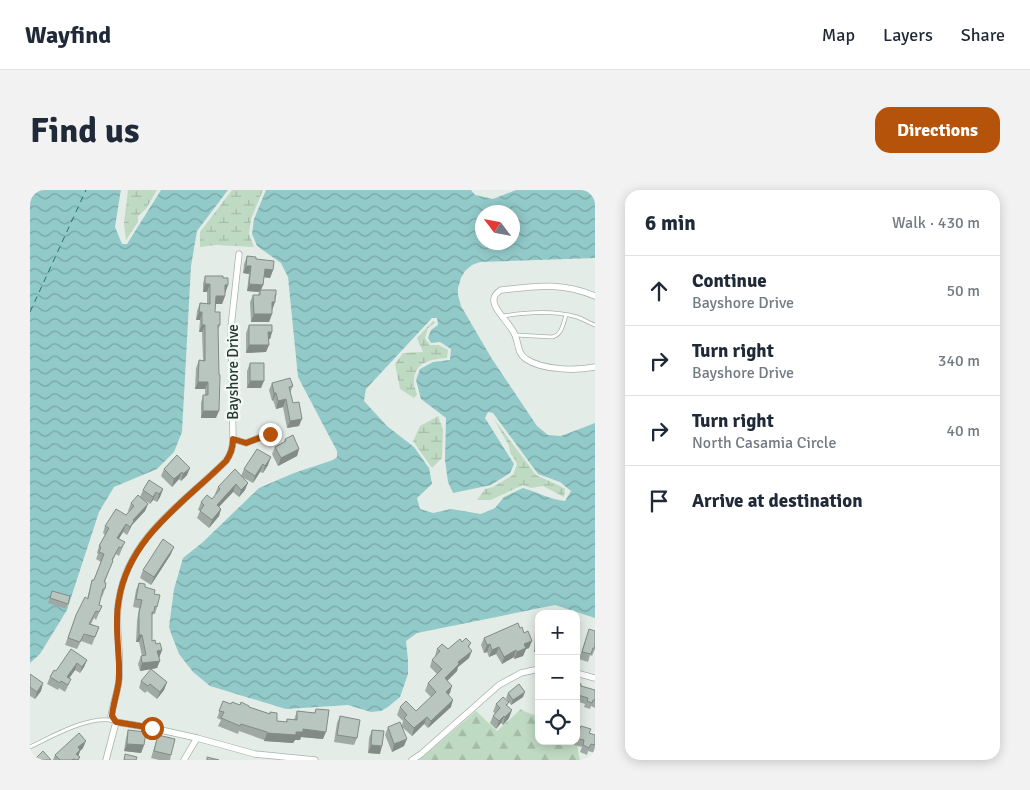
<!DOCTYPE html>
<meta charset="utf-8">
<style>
body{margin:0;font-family:Signika,sans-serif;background:#f2f2f3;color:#1f2937}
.controls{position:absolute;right:15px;bottom:15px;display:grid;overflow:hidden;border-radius:10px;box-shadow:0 2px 12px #0003}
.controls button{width:45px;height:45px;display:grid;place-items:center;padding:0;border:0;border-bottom:1px solid #e0e1e3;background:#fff;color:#1f2937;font:25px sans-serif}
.compass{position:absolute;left:445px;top:15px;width:45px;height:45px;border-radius:50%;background:#fff;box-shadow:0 2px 12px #0003;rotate:302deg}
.stop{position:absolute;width:15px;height:15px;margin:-11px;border:4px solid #b45309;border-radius:50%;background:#fff}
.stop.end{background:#b45309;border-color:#fff;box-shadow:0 1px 5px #0008}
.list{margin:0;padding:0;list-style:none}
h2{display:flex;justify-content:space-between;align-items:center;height:65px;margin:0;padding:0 20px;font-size:21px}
h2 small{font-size:16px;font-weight:400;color:#747a83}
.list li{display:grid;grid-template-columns:32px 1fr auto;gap:15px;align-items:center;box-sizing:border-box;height:70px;padding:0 20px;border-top:1px solid #e0e1e3}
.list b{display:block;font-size:19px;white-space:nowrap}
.list p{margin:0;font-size:16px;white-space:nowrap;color:#747a83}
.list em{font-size:16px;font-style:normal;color:#747a83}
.icon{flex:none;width:28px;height:28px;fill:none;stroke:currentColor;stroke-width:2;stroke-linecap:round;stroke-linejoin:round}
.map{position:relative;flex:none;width:565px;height:570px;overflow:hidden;border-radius:15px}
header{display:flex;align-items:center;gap:30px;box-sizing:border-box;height:70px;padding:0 25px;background:#fff;border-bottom:1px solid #e0e1e3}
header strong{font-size:24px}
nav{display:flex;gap:28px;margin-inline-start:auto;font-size:18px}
.intro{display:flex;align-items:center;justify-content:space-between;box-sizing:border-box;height:120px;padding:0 30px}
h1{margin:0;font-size:35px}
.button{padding:12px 22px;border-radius:15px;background:#b45309;color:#fff;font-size:18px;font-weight:700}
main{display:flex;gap:30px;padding:0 30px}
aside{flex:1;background:#fff;border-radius:15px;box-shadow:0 2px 12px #0003}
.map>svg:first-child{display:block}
.forest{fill:url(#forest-firs)}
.wetland{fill:url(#wetland-marsh)}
.water{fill:url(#water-waves);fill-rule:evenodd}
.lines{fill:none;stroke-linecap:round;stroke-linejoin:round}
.ferry{stroke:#267170;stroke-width:1;stroke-dasharray:6 5;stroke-linecap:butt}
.lane-casing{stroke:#a7b3ad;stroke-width:4.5}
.street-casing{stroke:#a7b3ad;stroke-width:7}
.lane{stroke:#fff;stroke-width:3}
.street{stroke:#fff;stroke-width:5.5}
.wall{fill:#9faaa4}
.shaded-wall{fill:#828b86}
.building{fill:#b9c6bf;stroke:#828b86}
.route{stroke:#b45309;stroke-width:6}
.labels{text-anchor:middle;stroke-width:5;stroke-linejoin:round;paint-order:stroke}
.street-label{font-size:15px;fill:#253b31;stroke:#f4f8f5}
</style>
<header>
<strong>Wayfind</strong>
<nav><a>Map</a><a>Layers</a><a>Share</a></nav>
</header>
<div class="intro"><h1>Find us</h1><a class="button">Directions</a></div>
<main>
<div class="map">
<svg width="565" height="570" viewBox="0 0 565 570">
<defs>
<pattern id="forest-firs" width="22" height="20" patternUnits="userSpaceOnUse" patternTransform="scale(1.25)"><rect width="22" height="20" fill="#bfdac2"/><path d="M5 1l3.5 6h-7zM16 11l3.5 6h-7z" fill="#a4bca7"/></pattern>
<pattern id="wetland-marsh" width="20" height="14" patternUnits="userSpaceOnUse" patternTransform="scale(1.25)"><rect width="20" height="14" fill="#bfdac2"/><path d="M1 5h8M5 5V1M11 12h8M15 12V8" fill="none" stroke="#a4bca7"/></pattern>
<pattern id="water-waves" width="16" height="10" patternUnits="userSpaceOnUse" patternTransform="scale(1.25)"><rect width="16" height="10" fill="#92cac9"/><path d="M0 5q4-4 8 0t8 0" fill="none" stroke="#77a5a4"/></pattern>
</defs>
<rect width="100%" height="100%" fill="#e4ece7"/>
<!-- forest -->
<path class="forest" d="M 491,519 L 496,522 L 509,527 L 509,551 L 546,551 L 546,520 L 549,521 C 548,540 545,551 550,570 L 389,570 L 446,521 L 467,541 Z"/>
<!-- wetland -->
<path class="wetland" d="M 98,0 L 127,0 L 116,19 L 108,26 L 108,32 L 96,50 L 94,34 Z
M 202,0 L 233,0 L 221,29 L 219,44 L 224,57 L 186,55 L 170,57 L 170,42 Z
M 403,131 L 404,131 L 405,133 L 398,138 L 395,148 L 400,155 L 409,155 L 418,160 L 417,168 C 403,169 386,171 384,189 C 383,194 386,200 387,205 L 384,208 L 370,199 L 365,174 L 373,163 L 393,162 L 387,148 Z
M 408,226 L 413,239 L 412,268 L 402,278 L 383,251 L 390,236 Z
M 464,229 L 506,285 L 528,295 L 535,299 L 534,307 L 513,296 L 501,298 L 493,295 L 461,310 L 447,310 L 455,299 L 463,297 L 483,285 L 487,274 L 480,262 L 479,256 Z"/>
<!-- water -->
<path class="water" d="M 0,0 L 91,0 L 90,5 L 85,37 L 92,54 L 97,54 L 131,0 L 198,0 L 167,41 L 161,76 L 152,242 L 144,262 L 127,279 L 84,297 L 69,322 L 37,420 L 10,464 L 0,473 Z
M 236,0 L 441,0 L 445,5 L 463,9 L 486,0 L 565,0 L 565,68 L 450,72 L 442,75 L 435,81 L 431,88 L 428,98 L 428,105 L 431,116 L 462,169 L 507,236 L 518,245 L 531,246 L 565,233 L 565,428 L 525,415 L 387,443 L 376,451 L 378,470 L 378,484 L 370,507 L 358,517 L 351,521 L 341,522 L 318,515 L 256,519 L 180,496 L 163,482 L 149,464 L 142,446 L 139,437 L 144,399 L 153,368 L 173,352 L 229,298 L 264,283 L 303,270 L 307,267 L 307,261 L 268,187 L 258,87 L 251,73 L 227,56 L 222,44 L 224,29 ZM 452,22 L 482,22 L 482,52 L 452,52 ZM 402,128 L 407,128 L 408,135 L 401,140 L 398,148 L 401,153 L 410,152 L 421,159 L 420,170 L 403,172 L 390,179 L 386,190 L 391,209 L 416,228 L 415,270 L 418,292 L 423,303 L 461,295 L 480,283 L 484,274 L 455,228 L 458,222 L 463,223 L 508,284 L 530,292 L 541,301 L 535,311 C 521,310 507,302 493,298 L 474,307 L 465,318 L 451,324 L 421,319 L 403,323 L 390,319 L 387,308 L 402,294 L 399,278 L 384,257 L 357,236 L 334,211 L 336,199 Z"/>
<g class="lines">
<!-- ferry -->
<path class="ferry" d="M 0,122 L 56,0"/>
<!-- lane casing -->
<g class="lane-casing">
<path id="lane" d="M 473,126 C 497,122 523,120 547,127 C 553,129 559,133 565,135
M 486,145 L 522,147 C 532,145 533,134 536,125
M 0,557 C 21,547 61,524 84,531"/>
</g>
<!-- street casing -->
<g class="street-casing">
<path id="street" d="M 209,64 L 201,137 L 203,249 C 203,258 201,264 196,271 C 154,313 99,346 89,409 C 84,436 92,462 89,489 C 88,501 83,514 81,526 L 86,532 L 122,538 L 167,548 L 225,564 L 285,570
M 565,106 C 531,92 507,96 471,100 C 466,103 463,106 464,112 C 465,122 481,134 485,145 C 489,154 487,163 496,169 C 512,180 547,181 565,177
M 203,249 L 216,253 L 239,244
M 546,483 L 565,488
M 76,570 L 86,532
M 154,570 L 167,548
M 382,570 L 391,564 L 469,495 L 491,483 L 509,479"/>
</g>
<!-- lane -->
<use href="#lane" class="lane"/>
<!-- street -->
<use href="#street" class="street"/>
</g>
<!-- wall -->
<path class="wall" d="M 217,66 L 226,69 L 243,80 L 240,88 L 234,87 L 233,95 L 231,100 L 246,105 L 245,112 L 242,120 L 242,124 L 239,132 L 221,132 L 220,112 L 223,105 L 228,105 L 229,102 L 217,101 L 219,84 L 213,83 L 214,74 Z
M 175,86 L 193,88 L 198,95 L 195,103 L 195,106 L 192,114 L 185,114 L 185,122 L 190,135 L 188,140 L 186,228 L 171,228 L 171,213 L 173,205 L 175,205 L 175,199 L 165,199 L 166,178 L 169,170 L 173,170 L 172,142 L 169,142 L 170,130 L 166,130 L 167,121 L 170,113 L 177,114 L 177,102 L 173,102 L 173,94 Z
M 219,135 L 242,142 L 240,149 L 239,149 L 236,162 L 216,163 L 216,143 Z
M 220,173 L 231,198 L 217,198 L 217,181 Z
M 242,193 L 263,196 L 260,203 L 269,236 L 257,238 L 253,217 L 246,219 L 243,210 L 242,211 L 239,200 Z
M 255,249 L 269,259 L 267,266 L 248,276 L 242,264 L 245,257 L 253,253 Z
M 227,259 L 238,275 L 233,283 L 230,282 L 223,293 L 212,287 L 215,300 L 209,307 L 203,302 L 189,317 L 191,319 L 189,326 L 179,338 L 167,328 L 170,321 L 168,320 L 171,312 L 182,309 L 186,305 L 185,304 L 188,297 L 211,286 L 214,279 Z
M 147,265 L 157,285 L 151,291 L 149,289 L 142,297 L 131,286 L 134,279 Z
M 133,299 L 130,307 L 127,312 L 123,310 L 120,314 L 111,308 L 118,314 L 115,321 L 102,335 L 97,345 L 93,342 L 89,349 L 95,352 L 89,366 L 86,364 L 82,372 L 75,392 L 75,399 L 72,407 L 71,406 L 69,415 L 72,416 L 66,430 L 64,428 L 61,434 L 69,437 L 62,455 L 51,451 L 47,459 L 35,455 L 46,425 L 57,409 L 60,397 L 62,390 L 64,390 L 71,372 L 66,369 L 68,364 L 67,363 L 69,356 L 75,345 L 73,343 L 75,336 L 96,325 L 99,322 L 98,321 L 101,313 L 110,307 L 113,300 Z
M 141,364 L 121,395 L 110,388 L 113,380 Z
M 109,393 L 124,404 L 127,417 L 125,424 L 123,424 L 122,426 L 122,451 L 132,460 L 129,468 L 127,478 L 110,481 L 108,474 L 111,466 L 112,466 L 109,452 L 106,452 L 107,431 L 109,418 L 103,417 L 106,400 Z
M 22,401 L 40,406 L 36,419 L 18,413 Z
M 508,433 L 509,462 L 504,462 L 505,441 Z
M 490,438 L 499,458 L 496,459 L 493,466 L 484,469 L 484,467 L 472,474 L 466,464 L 459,467 L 457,462 L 454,463 L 451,455 L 454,448 Z
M 559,439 L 565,451 L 565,459 L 562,466 L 560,465 L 558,472 L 549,469 Z
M 432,452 L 441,453 L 439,457 L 439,468 L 428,477 L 427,481 L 417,491 L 420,503 L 418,504 L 421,517 L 398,538 L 394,534 L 382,546 L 372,537 L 374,556 L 362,562 L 355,545 L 358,537 L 372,535 L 373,531 L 367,525 L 370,517 L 386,521 L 401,507 L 395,501 L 398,493 L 407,484 L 400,477 L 402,470 L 405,467 L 405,466 L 407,459 L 418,459 Z
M 57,470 L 54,477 L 50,483 L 45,480 L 39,488 L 38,496 L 35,502 L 29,498 L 28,500 L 17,494 L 20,487 L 26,481 Z
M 0,484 L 13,493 L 11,501 L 5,509 L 0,506 Z
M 111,491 L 137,492 L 134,500 L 127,509 L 117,501 L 115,503 L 109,498 Z
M 546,494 L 565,501 L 565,518 L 561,516 L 560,519 L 554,517 L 555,514 L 546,511 Z
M 478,503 L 493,507 L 481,515 L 476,508 Z
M 193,511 L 201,514 L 210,515 L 219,517 L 240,524 L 240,522 L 247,531 L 256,532 L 257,529 L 264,530 L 267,521 L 284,523 L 286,519 L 293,549 L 271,547 L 270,550 L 265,550 L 263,553 L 234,551 L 234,550 L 209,541 L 208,544 L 188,536 L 191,530 L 187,528 Z
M 479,512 L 477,516 L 479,528 L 473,535 L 471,533 L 466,539 L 460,533 L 463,526 L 465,523 L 463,522 L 466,514 Z
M 310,526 L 327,548 L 324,555 L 304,552 L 307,533 Z
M 98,540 L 114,555 L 111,563 L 94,561 L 96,548 Z
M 342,540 L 350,564 L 338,563 L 339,548 Z
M 559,543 L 565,545 L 565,563 L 558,561 L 557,565 L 550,562 L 552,557 L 544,555 L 545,551 L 546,551 L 546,548 Z
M 128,545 L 141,565 L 140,570 L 129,570 L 121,568 Z
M 53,558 L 50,561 L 48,566 L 50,567 L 49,570 L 23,570 L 25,565 Z"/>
<!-- shaded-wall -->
<path class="shaded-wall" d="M 216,76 L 221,76 L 219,84 L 213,83 Z
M 235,79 L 243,80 L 240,88 L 232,87 Z
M 175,94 L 180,94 L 177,102 L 173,102 Z
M 219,94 L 233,95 L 230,102 L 230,100 L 229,102 L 217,101 Z
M 195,95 L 198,95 L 195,103 L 192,103 Z
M 245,105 L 246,105 L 244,112 L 245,112 L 242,120 L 239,120 Z
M 186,106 L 195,106 L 192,114 L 183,114 Z
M 169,122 L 172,122 L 170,130 L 166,130 Z
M 224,124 L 242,124 L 239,132 L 221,132 Z
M 172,135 L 175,135 L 172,142 L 169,142 Z
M 238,142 L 242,142 L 240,149 L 236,149 Z
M 219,155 L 239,155 L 236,162 L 216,163 Z
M 220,191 L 234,191 L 231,198 L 217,198 Z
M 168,192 L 178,192 L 175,199 L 165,199 Z
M 244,203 L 246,203 L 243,210 L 242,211 Z
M 256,209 L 253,217 L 246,219 L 248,211 Z
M 173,221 L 189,221 L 186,228 L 171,228 Z
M 272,229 L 269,236 L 257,238 L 260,231 Z
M 269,259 L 267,266 L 248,276 L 251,268 Z
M 241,267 L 238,275 L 233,283 L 235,276 Z
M 233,274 L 230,282 L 223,293 L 225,286 Z
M 160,278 L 157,285 L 151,291 L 153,284 Z
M 152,282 L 149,289 L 142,297 L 144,289 Z
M 218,293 L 215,300 L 209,307 L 211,300 Z
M 206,294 L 203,302 L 184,322 L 187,315 Z
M 133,299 L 130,307 L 127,312 L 129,304 Z
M 126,302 L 123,310 L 120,314 L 123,307 Z
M 118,314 L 115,321 L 102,335 L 97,345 L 103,330 Z
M 191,319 L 189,326 L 179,338 L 182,330 Z
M 96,334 L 93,342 L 84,356 L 87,348 Z
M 144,357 L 141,364 L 121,395 L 124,387 Z
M 109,445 L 112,445 L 109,452 L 106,452 Z
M 502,451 L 499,458 L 496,459 L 493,466 L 484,469 L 487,462 L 494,454 Z
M 460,454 L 457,462 L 454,463 L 457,455 Z
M 507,454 L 509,454 L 509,462 L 504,462 Z
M 469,457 L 466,464 L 459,467 L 462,460 Z
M 132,460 L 129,468 L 125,469 L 127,461 Z
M 486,460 L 484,467 L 472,474 L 474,467 Z
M 442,461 L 439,468 L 428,477 L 427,481 L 412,496 L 415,488 L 428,472 Z
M 57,470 L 54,477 L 50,483 L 52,477 Z
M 130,471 L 127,478 L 110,481 L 112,473 Z
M 47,473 L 45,480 L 35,494 L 37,487 Z
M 137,492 L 134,500 L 127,509 L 130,502 Z
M 13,493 L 11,501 L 5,509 L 7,502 Z
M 422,496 L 420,503 L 414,509 L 416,502 Z
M 495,502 L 493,507 L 481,515 L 483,510 Z
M 423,510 L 421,517 L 398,538 L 401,531 Z
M 482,520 L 479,528 L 473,535 L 475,527 Z
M 474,526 L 471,533 L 466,539 L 469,531 Z
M 397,527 L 394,534 L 382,546 L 384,538 Z
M 273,539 L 296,542 L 293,549 L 271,547 L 270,550 L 265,550 L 263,553 L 234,551 L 237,543 L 266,542 Z
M 377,549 L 374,556 L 362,562 L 364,554 Z
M 56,551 L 53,558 L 50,561 L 48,567 L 45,570 L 48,557 Z
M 97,554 L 114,555 L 111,563 L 94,561 Z
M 341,555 L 352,556 L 350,564 L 338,563 Z"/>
<!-- building -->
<path class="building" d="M 217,66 L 226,67 L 226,69 L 244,71 L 243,80 L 235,79 L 233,95 L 219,94 L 221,76 L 216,76 Z
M 175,86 L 193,86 L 193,88 L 198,88 L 198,95 L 195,95 L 195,106 L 186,106 L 185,122 L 190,122 L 190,135 L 188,135 L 189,185 L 190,185 L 189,221 L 173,221 L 173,205 L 178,205 L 178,192 L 168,192 L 169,170 L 175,171 L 175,135 L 172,135 L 172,122 L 169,122 L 170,113 L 180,114 L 180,94 L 175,94 Z
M 230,100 L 246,100 L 246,105 L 245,105 L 245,112 L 242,112 L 242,124 L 224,124 L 223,105 L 230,105 Z
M 219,135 L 242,135 L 242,142 L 238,142 L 239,155 L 219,155 Z
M 220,173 L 234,173 L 234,191 L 220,191 Z
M 260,188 L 263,196 L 259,197 L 263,213 L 269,212 L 272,229 L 260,231 L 256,209 L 248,211 L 246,203 L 244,203 L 242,193 Z
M 263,245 L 269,259 L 251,268 L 245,257 L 256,251 L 255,249 Z
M 227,259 L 241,267 L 235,276 L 233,274 L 225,286 L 214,279 Z
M 147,265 L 160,278 L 153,284 L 152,282 L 144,289 L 134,279 Z
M 205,279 L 218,293 L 211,300 L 206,294 L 187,315 L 191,319 L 182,330 L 170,321 L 174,315 L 171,312 L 177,305 L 182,309 L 190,299 L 188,297 Z
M 119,290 L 133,299 L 129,304 L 126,302 L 123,307 L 113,300 Z
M 108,305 L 118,314 L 103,330 L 104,331 L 100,337 L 96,334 L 87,348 L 95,352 L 91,358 L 89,357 L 82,370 L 83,371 L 74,392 L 76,393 L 75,399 L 73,399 L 69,415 L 72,416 L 69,422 L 66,421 L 59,434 L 69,437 L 65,447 L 54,444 L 50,452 L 38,448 L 46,425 L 55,407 L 58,409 L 62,390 L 64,390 L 74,364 L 69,362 L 71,357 L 69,356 L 79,338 L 75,336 L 86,319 L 96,325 L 104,316 L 101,313 Z
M 133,349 L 144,357 L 124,387 L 113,380 Z
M 109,393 L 115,394 L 115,397 L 125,400 L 124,404 L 130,405 L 127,417 L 125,416 L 124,422 L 122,422 L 122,451 L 125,450 L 126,454 L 130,453 L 132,460 L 127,461 L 130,471 L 112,473 L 111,466 L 116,465 L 112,445 L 109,445 L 109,423 L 112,410 L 106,409 Z
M 22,401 L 40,406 L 38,414 L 20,408 Z
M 488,433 L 490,438 L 492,437 L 494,443 L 498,441 L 502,451 L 494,454 L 496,458 L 487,462 L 486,460 L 474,467 L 469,457 L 462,460 L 460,454 L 457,455 L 454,448 Z
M 508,433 L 509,433 L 509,454 L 507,454 Z
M 559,439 L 565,441 L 565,458 L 563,458 L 561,464 L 552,462 Z
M 436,448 L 441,453 L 438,456 L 442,461 L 428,472 L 429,474 L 415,488 L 422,496 L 416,502 L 423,510 L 401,531 L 397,527 L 384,538 L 374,528 L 377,525 L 370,517 L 376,511 L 386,521 L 406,502 L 398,493 L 412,479 L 402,470 L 410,461 L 407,459 L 412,454 L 418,459 L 430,449 L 432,452 Z
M 41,459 L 57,470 L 52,477 L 47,473 L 37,487 L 41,489 L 38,495 L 31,491 L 30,493 L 20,487 L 24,480 L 26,481 Z
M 121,479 L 137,492 L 130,502 L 120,494 L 118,496 L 111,491 Z
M 0,484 L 13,493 L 7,502 L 0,497 Z
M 547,493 L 551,494 L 551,496 L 565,500 L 565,510 L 563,510 L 562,513 L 557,511 L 558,508 L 548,505 L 547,508 L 546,508 Z
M 489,494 L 495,502 L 483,510 L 478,503 Z
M 473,507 L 479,512 L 476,515 L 482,520 L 475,527 L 474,526 L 469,531 L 463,526 L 470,518 L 466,514 Z
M 193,511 L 201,514 L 202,512 L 210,515 L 211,512 L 219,516 L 219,517 L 240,524 L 240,522 L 247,523 L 247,531 L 257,532 L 257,529 L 267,530 L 267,521 L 285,523 L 286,519 L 299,520 L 296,542 L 273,539 L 273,542 L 266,542 L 266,545 L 237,543 L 237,542 L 211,534 L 210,536 L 191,528 L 194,522 L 189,521 Z
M 310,526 L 330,530 L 327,548 L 307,545 Z
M 370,532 L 377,549 L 364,554 L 358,537 Z
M 551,536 L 561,539 L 559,543 L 565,545 L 565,555 L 561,554 L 559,558 L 553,555 L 554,550 L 546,548 Z
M 98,540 L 116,542 L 114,555 L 97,554 Z
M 342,540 L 354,541 L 352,556 L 341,555 Z
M 49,543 L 56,551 L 48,557 L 50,560 L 46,564 L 50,567 L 47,570 L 43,569 L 42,570 L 30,570 L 25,565 Z
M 128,545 L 145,549 L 141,565 L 124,561 Z
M 13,561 L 21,570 L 4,570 Z
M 95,564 L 107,567 L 106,570 L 94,570 Z
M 177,567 L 189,570 L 177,570 Z"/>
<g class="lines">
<!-- route -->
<path class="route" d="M 122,538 L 86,532 L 82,526 C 83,514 88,501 89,489 C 89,484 89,479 89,474 C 88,452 85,430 89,409 C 99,347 154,313 196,271 C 201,264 203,258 203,249 L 216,253 L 240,244"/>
</g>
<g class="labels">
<!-- street labels -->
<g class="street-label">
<text transform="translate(203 182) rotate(-90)" y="5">Bayshore Drive</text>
</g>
</g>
</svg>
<div class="controls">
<button>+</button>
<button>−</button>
<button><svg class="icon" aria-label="locate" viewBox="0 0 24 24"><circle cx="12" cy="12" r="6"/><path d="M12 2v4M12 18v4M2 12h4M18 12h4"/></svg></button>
</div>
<svg class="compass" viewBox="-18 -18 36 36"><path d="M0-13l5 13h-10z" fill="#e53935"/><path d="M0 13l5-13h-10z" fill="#747a83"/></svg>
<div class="stop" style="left:122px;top:538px"></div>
<div class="stop end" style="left:240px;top:244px"></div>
</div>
<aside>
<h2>6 min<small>Walk · 430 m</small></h2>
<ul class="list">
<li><svg class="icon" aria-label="ahead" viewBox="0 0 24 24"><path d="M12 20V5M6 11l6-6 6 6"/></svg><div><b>Continue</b><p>Bayshore Drive</p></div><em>50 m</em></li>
<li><svg class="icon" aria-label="right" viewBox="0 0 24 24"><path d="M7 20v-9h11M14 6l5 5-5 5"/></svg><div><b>Turn right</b><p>Bayshore Drive</p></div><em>340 m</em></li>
<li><svg class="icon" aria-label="right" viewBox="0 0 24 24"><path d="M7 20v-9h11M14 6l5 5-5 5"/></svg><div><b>Turn right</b><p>North Casamia Circle</p></div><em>40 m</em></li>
<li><svg class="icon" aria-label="arrive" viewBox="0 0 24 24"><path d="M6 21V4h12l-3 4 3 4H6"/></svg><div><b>Arrive at destination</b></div></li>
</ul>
</aside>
</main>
